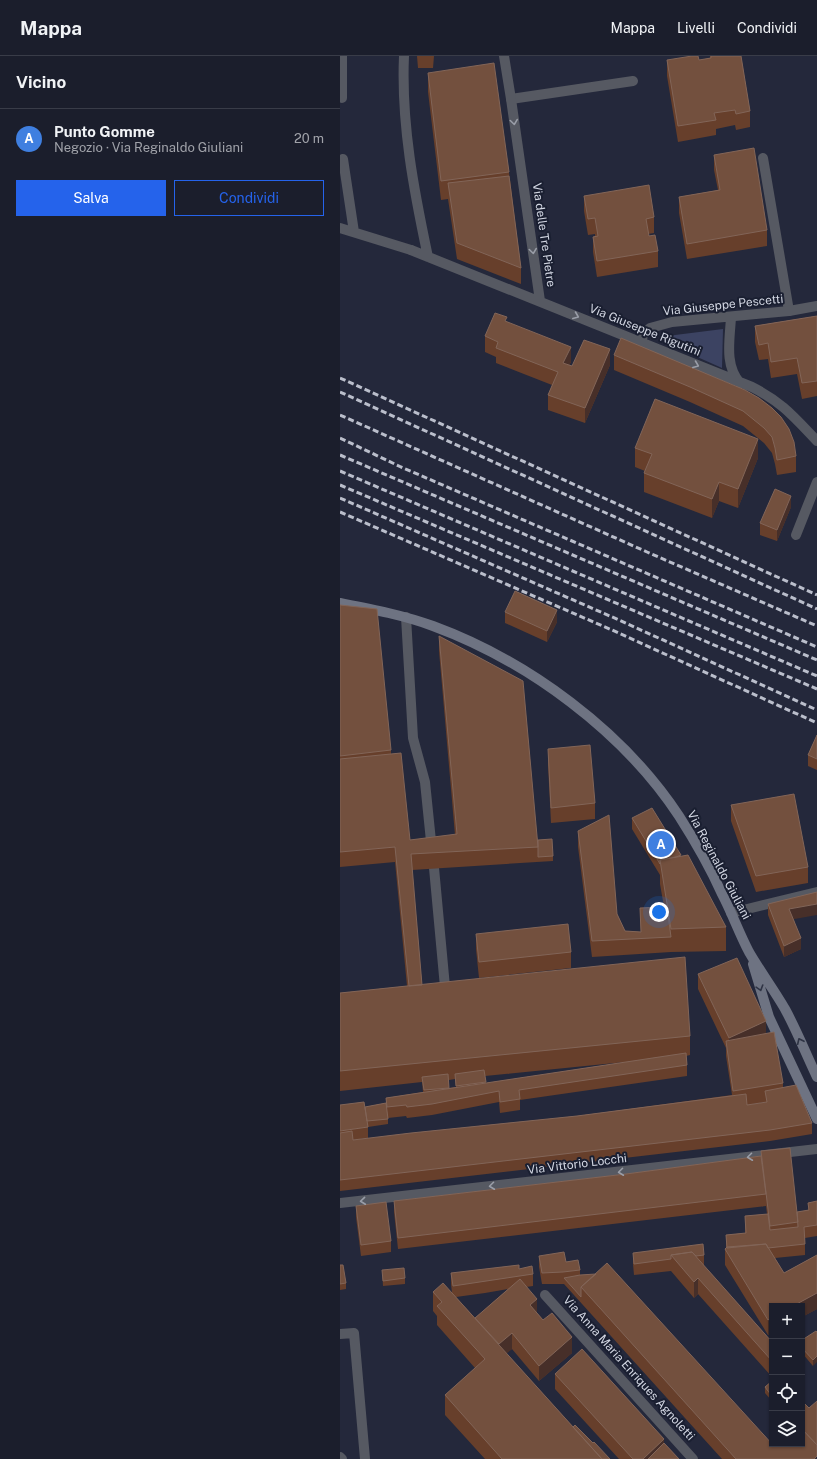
<!DOCTYPE html>
<html lang="it">
<meta charset="utf-8">
<style>
body{margin:0;font-family:"Public Sans",sans-serif;background:#282b38;color:#f1f3f6}
.controls{position:absolute;right:12px;bottom:12px;display:grid;overflow:hidden;border-radius:0px;box-shadow:0 1px 3px #0004}
.controls button{width:36px;height:36px;display:grid;place-items:center;padding:0;border:0;border-bottom:1px solid #393c48;background:#1b1e2c;color:#f1f3f6;font:20px sans-serif}
.you{position:absolute;left:319px;top:856px;width:14px;height:14px;margin:-10px;border:3px solid #fff;border-radius:50%;background:#1a73e8;box-shadow:0 0 0 6px #1a73e833}
.badge{display:grid;place-items:center;width:26px;height:26px;border-radius:50%;background:#2563eb;color:#fff;font-size:13px;font-weight:700}
.pin{position:absolute;translate:-50% -50%;border:2px solid #fff;box-shadow:0 1px 4px #0006}
.list{margin:0;padding:0;list-style:none}
h2{display:flex;justify-content:space-between;align-items:center;height:52px;margin:0;padding:0 16px;font-size:17px}
h2 small{font-size:13px;font-weight:400;color:#a0a2a9}
.list li{display:grid;grid-template-columns:26px 1fr auto;gap:12px;align-items:center;box-sizing:border-box;height:60px;padding:0 16px;border-top:1px solid #393c48}
.list b{display:block;font-size:15px;white-space:nowrap}
.list p{margin:0;font-size:13px;white-space:nowrap;color:#a0a2a9}
.list em{font-size:13px;font-style:normal;color:#a0a2a9}
.actions{display:flex;gap:8px;padding:12px 16px}
.actions a{flex:1;padding:9px 0;border:1px solid #2563eb;border-radius:0px;text-align:center;font-size:14px;color:#2563eb}
.actions .main{background:#2563eb;color:#fff}
.icon{flex:none;width:22px;height:22px;fill:none;stroke:currentColor;stroke-width:2;stroke-linecap:round;stroke-linejoin:round}
.map{position:relative;flex:none;width:477px;height:1403px;overflow:hidden}
header{display:flex;align-items:center;gap:24px;box-sizing:border-box;height:56px;padding:0 20px;background:#1b1e2c;border-bottom:1px solid #393c48}
header strong{font-size:19px}
nav{display:flex;gap:22px;margin-inline-start:auto;font-size:14px}
main{display:flex}
aside{flex:1;background:#1b1e2c}
.map>svg:first-child{display:block}
.green{fill:#3c4362}
.lines{fill:none;stroke-linecap:round;stroke-linejoin:round}
.service{stroke:#565962;stroke-width:10}
.minor{stroke:#565962;stroke-width:10}
.secondary{stroke:#6e7382;stroke-width:10}
.rail{stroke:#babecb;stroke-width:3;stroke-dasharray:6 3;stroke-linecap:butt}
.wall{fill:#673f2b;fill-rule:evenodd}
.shaded-wall{fill:#472f29}
.building{fill:#73503e;stroke:#826558}
.oneway{stroke:#9a9ea8}
.oneway2{stroke:#2f3445}
.labels{text-anchor:middle;stroke-width:4;stroke-linejoin:round;paint-order:stroke}
.street-label{font-size:12px;fill:#d2d6e2;stroke:#1a1f31}
</style>
<header>
<strong>Mappa</strong>
<nav><a>Mappa</a><a>Livelli</a><a>Condividi</a></nav>
</header>
<main>
<aside>
<h2>Vicino<small></small></h2>
<ul class="list">
<li><span class="badge" style="background:#3f7fe0">A</span><div><b>Punto Gomme</b><p>Negozio · Via Reginaldo Giuliani</p></div><em>20 m</em></li>
</ul>
<div class="actions"><a class="main">Salva</a><a>Condividi</a></div>
</aside>
<div class="map">
<svg width="477" height="1403" viewBox="0 0 477 1403">
<rect width="100%" height="100%" fill="#24283b"/>
<!-- green -->
<path class="green" d="M 383,273 L 382,312 L 326,287 L 324,282 L 327,280 Z"/>
<g class="lines">
<!-- service -->
<path class="service" d="M 2,42 L 2,0
M 171,43 L 293,25
M 423,102 L 449,255
M 3,103 L 14,176
M 0,172 L 71,194
M 66,561 L 73,682 L 85,726 L 92,795
M 94,812 L 105,931
M 391,857 L 477,836
M 0,1278 L 14,1277 L 25,1403
M 0,1401 L 2,1403"/>
<!-- minor -->
<path class="minor" d="M 64,0 C 61,68 74,135 88,201
M 164,0 L 171,43 L 200,245
M 71,194 L 412,331 C 442,346 454,361 477,385
M 391,261 C 390,283 384,309 400,327
M 300,286 L 304,278 L 310,272 L 332,266 L 449,255 L 477,250
M 456,479 L 477,426
M 0,1147 L 477,1093
M 205,1239 L 353,1403"/>
<!-- secondary -->
<path class="secondary" d="M 0,547 C 31,553 63,559 93,570 C 188,605 283,675 339,760 C 355,785 370,811 382,838 C 392,857 399,877 409,896 C 420,915 434,934 445,953 C 457,975 466,998 477,1021
M 413,908 L 429,961 L 477,1063"/>
<!-- rail -->
<path class="rail" d="M 0,322 L 477,539
M 0,336 L 477,553
M 0,359 L 307,496 L 477,570
M 0,382 L 61,411 L 477,591
M 0,399 L 477,604
M 0,415 L 477,620
M 0,429 L 477,633
M 0,442 L 279,564 L 477,654
M 0,456 L 272,574 L 477,667"/>
</g>
<!-- wall -->
<path class="wall" d="M 77,0 L 94,0 L 93,12 L 78,12 Z
M 370,0 L 401,0 L 410,55 L 410,71 L 396,74 L 395,69 L 376,73 L 376,79 L 338,86 L 327,20 L 327,4 L 359,4 L 370,2 Z
M 88,17 L 169,116 L 181,212 L 181,228 L 117,203 L 108,143 L 101,144 L 88,36 Z
M 374,99 L 427,174 L 427,190 L 347,203 L 339,157 L 339,141 L 378,134 L 374,114 Z
M 244,140 L 314,161 L 314,177 L 308,178 L 309,180 L 318,195 L 318,211 L 257,221 L 253,196 L 253,181 L 255,180 L 255,178 L 248,179 L 244,155 Z
M 477,260 L 477,340 L 462,343 L 457,318 L 431,322 L 428,303 L 419,304 L 415,286 L 415,270 Z
M 167,266 L 231,306 L 229,309 L 232,310 L 270,309 L 245,367 L 208,354 L 208,339 L 212,329 L 156,307 L 156,301 L 145,296 L 145,280 Z
M 274,299 L 432,352 L 456,400 L 456,416 L 437,419 L 435,408 L 432,397 L 424,387 L 403,370 L 350,346 L 274,314 Z
M 295,392 L 418,402 L 398,452 L 379,445 L 372,462 L 304,436 L 304,417 L 305,415 L 295,411 Z
M 451,451 L 437,485 L 420,479 L 420,467 Z
M 0,549 L 51,694 L 51,698 L 70,784 L 115,779 L 99,595 L 99,580 L 198,784 L 213,800 L 213,805 L 72,814 L 82,929 L 350,980 L 350,999 L 346,1000 L 347,1009 L 347,1020 L 180,1044 L 180,1054 L 160,1057 L 159,1046 L 92,1059 L 67,1062 L 66,1060 L 48,1062 L 48,1068 L 28,1071 L 28,1082 L 13,1084 L 237,1060 L 392,1039 L 386,1000 L 386,992 L 358,933 L 358,918 L 426,978 L 443,1027 L 443,1032 L 472,1067 L 472,1078 L 430,1085 L 0,1135 L 0,1049 L 25,1051 L 46,1047 L 46,1042 L 83,1036 L 82,1026 L 0,1035 L 0,937 L 67,930 L 55,806 L 0,811 ZM 285,1006 L 146,1027 L 145,1020 ZM 115,1023 L 116,1031 L 109,1032 L 109,1024 ZM 425,1046 L 426,1047 L 407,1049 Z
M 165,556 L 217,566 L 207,586 L 165,567 Z
M 477,679 L 477,714 L 468,710 L 468,699 Z
M 208,693 L 255,747 L 255,763 L 211,767 L 208,709 Z
M 391,749 L 468,811 L 468,827 L 416,836 L 391,765 Z
M 292,762 L 341,800 L 386,871 L 386,895 L 331,896 L 252,901 L 238,791 L 238,775 L 285,875 L 301,876 L 300,852 L 324,851 L 320,828 L 320,819 L 292,773 Z
M 428,848 L 454,864 L 461,893 L 444,901 L 428,859 Z
M 136,878 L 231,896 L 231,912 L 139,922 L 136,893 Z
M 421,1095 L 457,1156 L 468,1154 L 468,1147 L 477,1145 L 477,1180 L 465,1182 L 465,1199 L 435,1202 L 444,1217 L 477,1199 L 477,1253 L 428,1279 L 385,1209 L 385,1193 L 386,1192 L 386,1179 L 405,1177 L 405,1160 L 427,1158 L 426,1150 L 58,1193 L 54,1156 L 54,1145 L 286,1118 L 421,1100 Z
M 16,1150 L 51,1185 L 51,1196 L 21,1200 L 16,1161 Z
M 293,1197 L 364,1199 L 364,1210 L 432,1286 L 432,1321 L 358,1238 L 354,1242 L 331,1215 L 294,1219 L 293,1208 Z
M 199,1200 L 226,1206 L 240,1214 L 240,1219 L 433,1389 L 477,1403 L 382,1403 L 224,1228 L 202,1228 L 199,1211 Z
M 0,1209 L 6,1227 L 6,1233 L 0,1234 Z
M 179,1213 L 193,1218 L 193,1230 L 186,1231 L 197,1257 L 232,1297 L 199,1325 L 172,1293 L 166,1297 L 233,1371 L 270,1403 L 145,1403 L 105,1359 L 105,1339 L 135,1312 L 97,1269 L 97,1260 L 93,1255 L 93,1236 L 112,1237 L 111,1228 L 111,1217 ZM 168,1233 L 135,1262 L 116,1241 L 145,1237 Z
M 42,1214 L 65,1222 L 65,1228 L 43,1230 Z
M 477,1276 L 473,1310 L 462,1297 L 462,1284 Z
M 215,1318 L 324,1387 L 339,1403 L 279,1403 L 215,1333 Z
M 432,1325 L 432,1344 L 431,1344 L 425,1337 L 425,1331 Z"/>
<!-- shaded-wall -->
<path class="shaded-wall" d="M 231,291 L 231,306 L 223,322 L 223,307 Z
M 270,293 L 270,309 L 245,367 L 245,352 Z
M 418,383 L 418,402 L 398,452 L 398,433 Z
M 379,426 L 379,445 L 372,462 L 372,443 Z
M 451,440 L 451,451 L 437,485 L 437,474 Z
M 217,554 L 217,566 L 207,586 L 207,575 Z
M 477,848 L 477,859 L 449,864 L 449,853 Z
M 461,882 L 461,893 L 444,901 L 444,890 Z
M 426,965 L 426,981 L 389,998 L 389,982 Z
M 358,1222 L 358,1238 L 354,1242 L 354,1226 Z
M 477,1237 L 477,1253 L 462,1261 L 462,1250 L 453,1250 Z
M 197,1243 L 197,1258 L 190,1249 Z
M 432,1261 L 432,1277 L 428,1279 L 428,1264 Z
M 172,1277 L 172,1293 L 156,1306 L 156,1290 Z
M 232,1281 L 232,1297 L 199,1325 L 199,1310 Z
M 477,1300 L 477,1306 L 473,1310 L 473,1304 Z
M 324,1383 L 324,1399 L 320,1403 L 303,1403 Z"/>
<!-- building -->
<path class="building" d="M 352,0 L 358,0 L 359,4 L 371,2 L 371,0 L 401,0 L 410,55 L 396,58 L 395,54 L 374,57 L 376,64 L 338,70 L 327,4 Z
M 154,7 L 169,116 L 101,125 L 88,17 Z
M 414,92 L 427,174 L 347,188 L 339,141 L 380,134 L 374,99 Z
M 169,120 L 181,212 L 117,187 L 108,127 Z
M 309,129 L 314,161 L 306,163 L 309,180 L 315,179 L 318,195 L 257,205 L 253,181 L 258,180 L 255,162 L 248,163 L 244,140 Z
M 155,257 L 167,261 L 165,265 L 231,291 L 223,307 L 232,310 L 244,284 L 270,293 L 245,352 L 208,339 L 218,316 L 156,292 L 158,286 L 145,280 Z
M 477,260 L 477,325 L 462,327 L 457,302 L 431,306 L 428,287 L 419,289 L 415,270 Z
M 281,282 L 405,334 L 419,342 L 432,352 L 441,361 L 449,373 L 454,386 L 456,400 L 437,404 L 435,392 L 432,381 L 424,372 L 403,355 L 350,331 L 274,299 Z
M 315,343 L 418,383 L 398,433 L 379,426 L 372,443 L 304,417 L 312,398 L 295,392 Z
M 435,433 L 451,440 L 437,474 L 420,467 Z
M 175,535 L 217,554 L 207,575 L 165,556 Z
M 0,549 L 37,553 L 51,694 L 0,700 Z
M 99,580 L 183,625 L 198,791 L 71,798 L 82,929 L 69,930 L 55,791 L 0,796 L 0,703 L 61,697 L 70,784 L 117,778 Z
M 477,679 L 477,703 L 468,699 Z
M 250,689 L 255,747 L 211,752 L 208,693 Z
M 454,738 L 468,811 L 416,820 L 391,749 Z
M 312,752 L 341,799 L 336,801 L 320,804 L 320,808 L 292,762 Z
M 269,759 L 277,858 L 285,875 L 301,876 L 300,852 L 327,851 L 331,881 L 252,885 L 238,775 Z
M 212,783 L 213,800 L 198,801 L 198,784 Z
M 348,799 L 386,871 L 331,873 L 320,804 Z
M 477,836 L 477,848 L 449,853 L 461,882 L 444,890 L 428,848 Z
M 228,868 L 231,896 L 139,906 L 136,878 Z
M 345,901 L 350,980 L 0,1015 L 0,937 Z
M 397,902 L 426,965 L 389,982 L 358,918 Z
M 434,976 L 443,1027 L 393,1035 L 386,985 Z
M 346,997 L 347,1009 L 179,1034 L 180,1043 L 160,1046 L 159,1035 L 92,1048 L 67,1051 L 66,1049 L 47,1051 L 46,1042 Z
M 144,1014 L 146,1026 L 116,1030 L 115,1018 Z
M 108,1018 L 109,1032 L 84,1034 L 82,1021 Z
M 456,1029 L 472,1067 L 430,1074 L 0,1124 L 0,1077 L 12,1075 L 13,1084 L 71,1077 L 237,1060 L 406,1038 L 407,1049 L 427,1046 L 425,1035 Z
M 24,1046 L 28,1071 L 0,1075 L 0,1049 Z
M 46,1047 L 48,1063 L 27,1065 L 25,1051 Z
M 450,1092 L 458,1166 L 430,1170 L 421,1095 Z
M 421,1100 L 426,1138 L 58,1182 L 54,1145 L 286,1118 Z
M 477,1145 L 477,1169 L 464,1171 L 465,1188 L 428,1192 L 426,1188 L 387,1192 L 386,1179 L 406,1177 L 405,1160 L 428,1158 L 430,1174 L 458,1171 L 457,1156 L 469,1154 L 468,1147 Z
M 46,1146 L 51,1185 L 21,1189 L 16,1150 Z
M 363,1188 L 364,1199 L 356,1200 L 352,1196 L 331,1199 L 331,1203 L 294,1208 L 293,1197 Z
M 426,1188 L 444,1217 L 477,1199 L 477,1237 L 453,1250 L 432,1250 L 432,1261 L 428,1264 L 385,1193 L 387,1191 Z
M 224,1196 L 226,1206 L 238,1204 L 240,1214 L 223,1216 L 202,1217 L 199,1200 Z
M 352,1196 L 432,1286 L 432,1305 L 358,1222 L 354,1226 L 331,1199 Z
M 267,1207 L 433,1389 L 434,1388 L 462,1388 L 462,1373 L 477,1389 L 477,1400 L 474,1403 L 396,1403 L 241,1231 Z
M 0,1209 L 3,1209 L 6,1227 L 0,1228 Z
M 179,1209 L 179,1213 L 192,1210 L 193,1218 L 113,1230 L 111,1217 Z
M 64,1212 L 65,1222 L 43,1225 L 42,1214 Z
M 256,1218 L 241,1231 L 241,1241 L 224,1222 L 240,1219 Z
M 180,1223 L 197,1243 L 190,1249 L 203,1264 L 212,1257 L 232,1281 L 199,1310 L 172,1277 L 159,1288 L 135,1262 Z
M 103,1227 L 262,1403 L 162,1403 L 105,1339 L 145,1303 L 97,1250 L 102,1246 L 93,1236 Z
M 476,1275 L 477,1276 L 477,1300 L 473,1304 L 462,1292 L 462,1284 Z
M 242,1293 L 324,1383 L 303,1403 L 293,1403 L 215,1318 Z
M 432,1325 L 432,1338 L 431,1339 L 425,1331 Z
M 477,1345 L 477,1389 L 462,1373 L 462,1349 L 464,1347 L 469,1352 Z
M 235,1369 L 253,1387 L 254,1386 L 270,1403 L 262,1403 L 233,1371 Z
M 324,1387 L 339,1403 L 308,1403 Z"/>
<!-- one-way arrows -->
<defs><path id="oneway-chevron" d="M-2-3.5L2.5 0L-2 3.5" fill="none" stroke-width="1.6" stroke-linecap="round" stroke-linejoin="round"/></defs>
<g class="oneway">
<use href="#oneway-chevron" transform="translate(174 66) rotate(82)"/>
<use href="#oneway-chevron" transform="translate(193 195) rotate(82)"/>
<use href="#oneway-chevron" transform="translate(236 260) rotate(22)"/>
<use href="#oneway-chevron" transform="translate(356 309) rotate(22)"/>
<use href="#oneway-chevron" transform="translate(410 1101) rotate(173)"/>
<use href="#oneway-chevron" transform="translate(281 1116) rotate(173)"/>
<use href="#oneway-chevron" transform="translate(152 1130) rotate(173)"/>
<use href="#oneway-chevron" transform="translate(23 1145) rotate(174)"/>
</g>
<g class="oneway2">
<use href="#oneway-chevron" transform="translate(420 932) rotate(73)"/>
<use href="#oneway-chevron" transform="translate(460 985) rotate(-115)"/>
</g>
<g class="labels">
<!-- street labels -->
<g class="street-label">
<text transform="translate(204 179) rotate(82)" y="4">Via delle Tre Pietre</text>
<text transform="translate(383 249) rotate(-6)" y="4">Via Giuseppe Pescetti</text>
<text transform="translate(305 274) rotate(22)" y="4">Via Giuseppe Rigutini</text>
<text transform="translate(379 809) rotate(62)" y="4">Via Reginaldo Giuliani</text>
<text transform="translate(237 1108) rotate(-7)" y="4">Via Vittorio Locchi</text>
<text transform="translate(289 1312) rotate(48)" y="4">Via Anna Maria Enriques Agnoletti</text>
</g>
</g>
</svg>
<div class="controls">
<button>+</button>
<button>−</button>
<button><svg class="icon" aria-label="locate" viewBox="0 0 24 24"><circle cx="12" cy="12" r="6"/><path d="M12 2v4M12 18v4M2 12h4M18 12h4"/></svg></button>
<button><svg class="icon" aria-label="layers" viewBox="0 0 24 24"><path d="M12 4l9 5-9 5-9-5zM3 14l9 5 9-5"/></svg></button>
</div>
<div class="you"></div>
<div class="pin badge" style="left:321px;top:788px;background:#3f7fe0">A</div>
</div>
</main>
